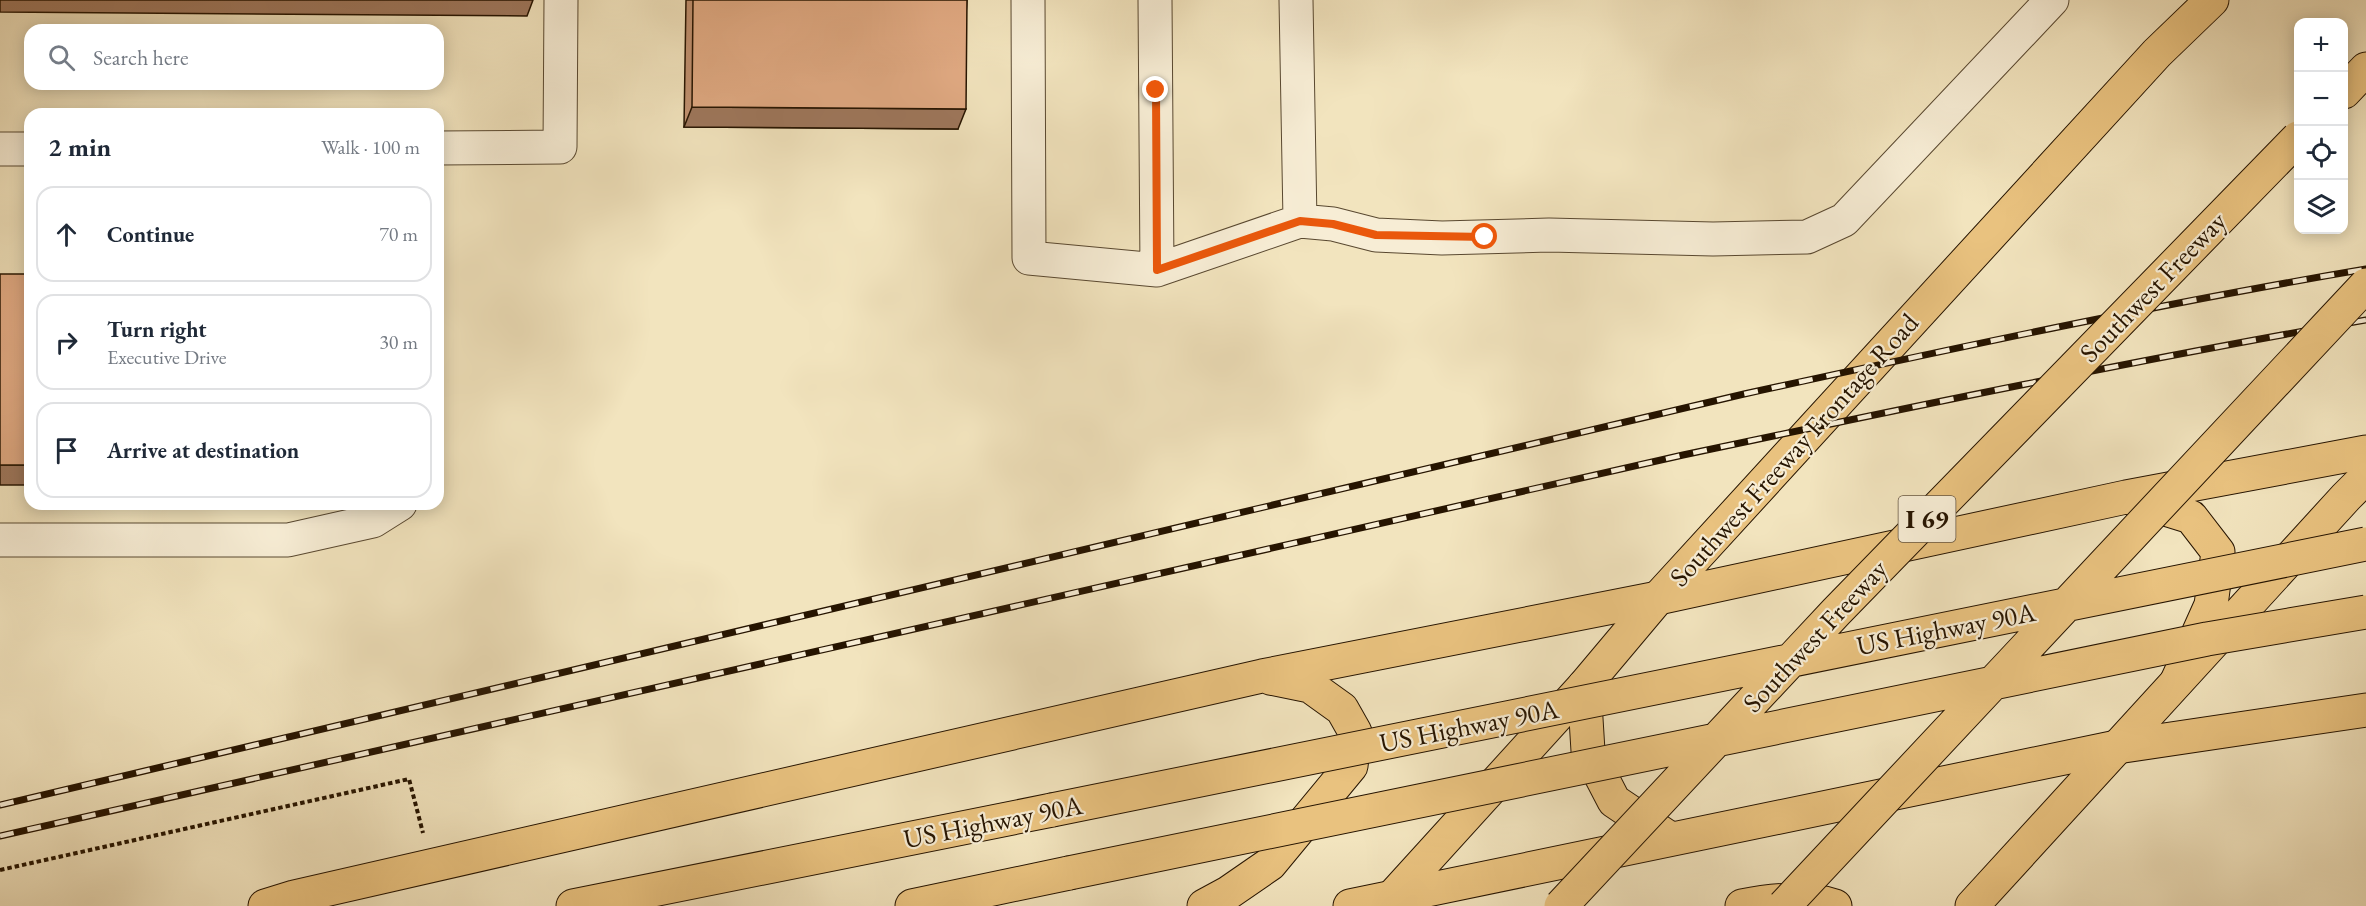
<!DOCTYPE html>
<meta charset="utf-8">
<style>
body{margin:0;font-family:"EB Garamond",serif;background:#f6f6f7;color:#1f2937}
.controls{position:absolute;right:18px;top:18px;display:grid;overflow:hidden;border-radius:12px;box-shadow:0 3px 15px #0003}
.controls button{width:54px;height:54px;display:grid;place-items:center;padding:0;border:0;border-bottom:2px solid #e0e1e3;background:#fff;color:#1f2937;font:30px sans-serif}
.stop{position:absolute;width:18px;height:18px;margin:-14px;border:4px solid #ea580c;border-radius:50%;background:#fff}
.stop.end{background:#ea580c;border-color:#fff;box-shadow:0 2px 6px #0008}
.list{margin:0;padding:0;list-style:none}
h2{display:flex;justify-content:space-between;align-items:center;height:78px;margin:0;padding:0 24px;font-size:26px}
h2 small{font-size:20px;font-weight:400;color:#747a83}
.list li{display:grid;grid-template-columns:39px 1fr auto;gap:18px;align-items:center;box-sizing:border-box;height:96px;margin:0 12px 12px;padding:0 12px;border:2px solid #e0e1e3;border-radius:18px}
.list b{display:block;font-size:22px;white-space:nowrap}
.list p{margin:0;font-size:20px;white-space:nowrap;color:#747a83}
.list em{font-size:20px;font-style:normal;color:#747a83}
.icon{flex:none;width:33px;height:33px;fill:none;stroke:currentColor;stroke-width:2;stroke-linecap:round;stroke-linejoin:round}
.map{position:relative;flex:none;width:2366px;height:906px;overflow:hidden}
.search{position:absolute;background:#fff;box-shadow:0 3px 15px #0003;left:24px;top:24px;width:420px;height:66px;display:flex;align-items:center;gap:15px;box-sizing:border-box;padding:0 21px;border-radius:18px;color:#747a83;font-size:22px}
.panel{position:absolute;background:#fff;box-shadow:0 3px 15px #0003;left:24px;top:108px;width:420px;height:402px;border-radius:18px}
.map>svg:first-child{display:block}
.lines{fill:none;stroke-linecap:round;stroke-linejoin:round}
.minor-casing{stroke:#594830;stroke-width:35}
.major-casing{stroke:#261400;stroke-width:35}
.highway-casing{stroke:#261400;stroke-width:35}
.path{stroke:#261400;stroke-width:4;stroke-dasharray:4.5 3;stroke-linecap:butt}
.minor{stroke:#f7edd5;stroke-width:33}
.major{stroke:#e9c27f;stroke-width:33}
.highway{stroke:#e9c27f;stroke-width:33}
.rail-casing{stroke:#261400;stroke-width:7}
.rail{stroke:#f7edd5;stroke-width:4.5;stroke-dasharray:14;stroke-linecap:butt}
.highway-bridge-casing{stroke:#261400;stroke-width:35;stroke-linecap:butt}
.highway-bridge{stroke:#e9c27f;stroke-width:33}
.wall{fill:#c29271;stroke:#261400;stroke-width:1.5}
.shaded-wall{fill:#9e775c;stroke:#261400;stroke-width:1.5}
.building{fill:#e1aa83;stroke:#261400;stroke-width:1.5}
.route{stroke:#ea580c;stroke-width:8}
.labels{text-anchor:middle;stroke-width:4.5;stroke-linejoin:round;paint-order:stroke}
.shield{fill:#f7edd5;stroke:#655540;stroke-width:1.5}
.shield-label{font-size:26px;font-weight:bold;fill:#261400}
.street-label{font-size:27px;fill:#261400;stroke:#f7edd5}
</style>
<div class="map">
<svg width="2366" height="906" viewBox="0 0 2366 906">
<rect width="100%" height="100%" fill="#f2e4be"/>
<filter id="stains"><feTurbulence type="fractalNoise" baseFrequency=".00333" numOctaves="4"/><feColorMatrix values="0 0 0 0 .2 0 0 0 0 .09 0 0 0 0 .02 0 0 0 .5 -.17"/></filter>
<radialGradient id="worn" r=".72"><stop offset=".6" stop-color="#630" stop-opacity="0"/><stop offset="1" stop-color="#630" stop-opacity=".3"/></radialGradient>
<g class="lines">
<!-- minor casing -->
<g class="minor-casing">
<path id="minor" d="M 1028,0 L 1029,258 L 1157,270 L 1300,221 L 1296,0
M 1155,0 L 1157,270
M 438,148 L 560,147 L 561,0
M 0,149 L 30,149
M 1300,221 L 1333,224 L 1376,235 L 1442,238 L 1549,235 L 1713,239 L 1807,237 L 1844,220 L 2052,0
M 0,540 L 288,540 L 373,521 L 400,504"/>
</g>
<!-- major casing -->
<g class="major-casing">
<path id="major" d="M 1384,906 L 1584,686 L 1658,598 L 2157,53 L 2212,0
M 1742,906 C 1772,900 1807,896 1835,906
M 1972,906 L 2346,497 L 2366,477"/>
</g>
<!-- highway casing -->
<g class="highway-casing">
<path id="highway" d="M 2344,92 L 2366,69
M 2133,499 L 2191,517 L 2218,552 L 2211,605 L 2177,681
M 1584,686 L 1588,751 L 1614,801 L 1666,836
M 265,906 L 294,897 L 1262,676 L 1658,598 L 2126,497 L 2366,452
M 573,906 L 1052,810
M 912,906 L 1069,873
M 1204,906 L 1228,893 L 1270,864 L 1351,766 L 1355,732 L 1342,709 L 1310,686 L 1270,678
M 1350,906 L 2117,747 L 2366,710"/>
</g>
<!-- path -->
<path class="path" d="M 0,870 L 409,779 L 423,833"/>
<!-- minor -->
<use href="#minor" class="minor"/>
<!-- major -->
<use href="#major" class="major"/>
<!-- highway -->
<use href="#highway" class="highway"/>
<!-- rail casing -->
<g class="rail-casing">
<path id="rail" d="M 0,805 L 1744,394 C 1951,349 2158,304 2366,269
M 0,836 L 1683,455 C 1910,407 2137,360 2366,320"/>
</g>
<!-- rail -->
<use href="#rail" class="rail"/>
<!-- highway-bridge casing -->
<g class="highway-bridge-casing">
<path id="highway-bridge" d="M 1052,810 L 2366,544
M 1069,873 L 2207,639 L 2366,612
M 1561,906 L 1836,612 L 2298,138
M 1784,906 L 2366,285"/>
</g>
<!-- highway-bridge -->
<use href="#highway-bridge" class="highway-bridge"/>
</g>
<!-- wall -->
<path class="wall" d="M 686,0 L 967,0 L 958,129 L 684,127 Z"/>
<!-- shaded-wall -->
<path class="shaded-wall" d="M 0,0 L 533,0 L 527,16 L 0,12 Z
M 692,107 L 966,109 L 958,129 L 684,127 Z
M 0,465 L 30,465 L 30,485 L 0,485 Z"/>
<!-- building -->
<path class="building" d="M 693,0 L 967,0 L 966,109 L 692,107 Z
M 0,274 L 30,274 L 30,465 L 0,465 Z"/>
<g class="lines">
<!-- route -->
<path class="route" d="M 1156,90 L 1157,270 L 1300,221 L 1333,224 L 1376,235 L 1485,237"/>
</g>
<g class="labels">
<!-- shield labels -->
<rect class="shield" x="1898.5" y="496" width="57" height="46" rx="4.5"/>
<g class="shield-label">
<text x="1927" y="528">I 69</text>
</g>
<!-- street labels -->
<g class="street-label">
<text transform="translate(2153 287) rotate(-46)" y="9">Southwest Freeway</text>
<text transform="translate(1794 450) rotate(-48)" y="9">Southwest Freeway Frontage Road</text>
<text transform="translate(1946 629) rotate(-11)" y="9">US Highway 90A</text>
<text transform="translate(1815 636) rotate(-47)" y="9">Southwest Freeway</text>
<text transform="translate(1469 726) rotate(-11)" y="9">US Highway 90A</text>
<text transform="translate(993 822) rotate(-11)" y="9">US Highway 90A</text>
</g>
</g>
<rect width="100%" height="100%" filter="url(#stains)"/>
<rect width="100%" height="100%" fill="url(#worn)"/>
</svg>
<div class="controls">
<button>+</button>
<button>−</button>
<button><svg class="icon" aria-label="locate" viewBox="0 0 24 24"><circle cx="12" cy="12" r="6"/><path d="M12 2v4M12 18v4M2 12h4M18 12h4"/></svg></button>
<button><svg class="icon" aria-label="layers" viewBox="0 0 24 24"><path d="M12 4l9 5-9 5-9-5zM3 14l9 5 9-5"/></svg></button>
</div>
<div class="stop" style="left:1485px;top:237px"></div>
<div class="stop end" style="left:1156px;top:90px"></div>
<div class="search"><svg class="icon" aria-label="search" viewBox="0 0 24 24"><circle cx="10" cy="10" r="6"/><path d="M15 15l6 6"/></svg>Search here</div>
<section class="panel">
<h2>2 min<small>Walk · 100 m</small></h2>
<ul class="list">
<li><svg class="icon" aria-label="ahead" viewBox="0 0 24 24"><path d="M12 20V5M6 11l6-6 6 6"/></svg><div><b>Continue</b></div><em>70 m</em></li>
<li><svg class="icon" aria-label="right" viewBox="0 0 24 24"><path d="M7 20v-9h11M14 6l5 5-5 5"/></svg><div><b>Turn right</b><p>Executive Drive</p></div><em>30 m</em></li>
<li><svg class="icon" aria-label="arrive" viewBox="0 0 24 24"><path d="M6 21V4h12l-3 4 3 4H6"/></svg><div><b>Arrive at destination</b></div></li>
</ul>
</section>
</div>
